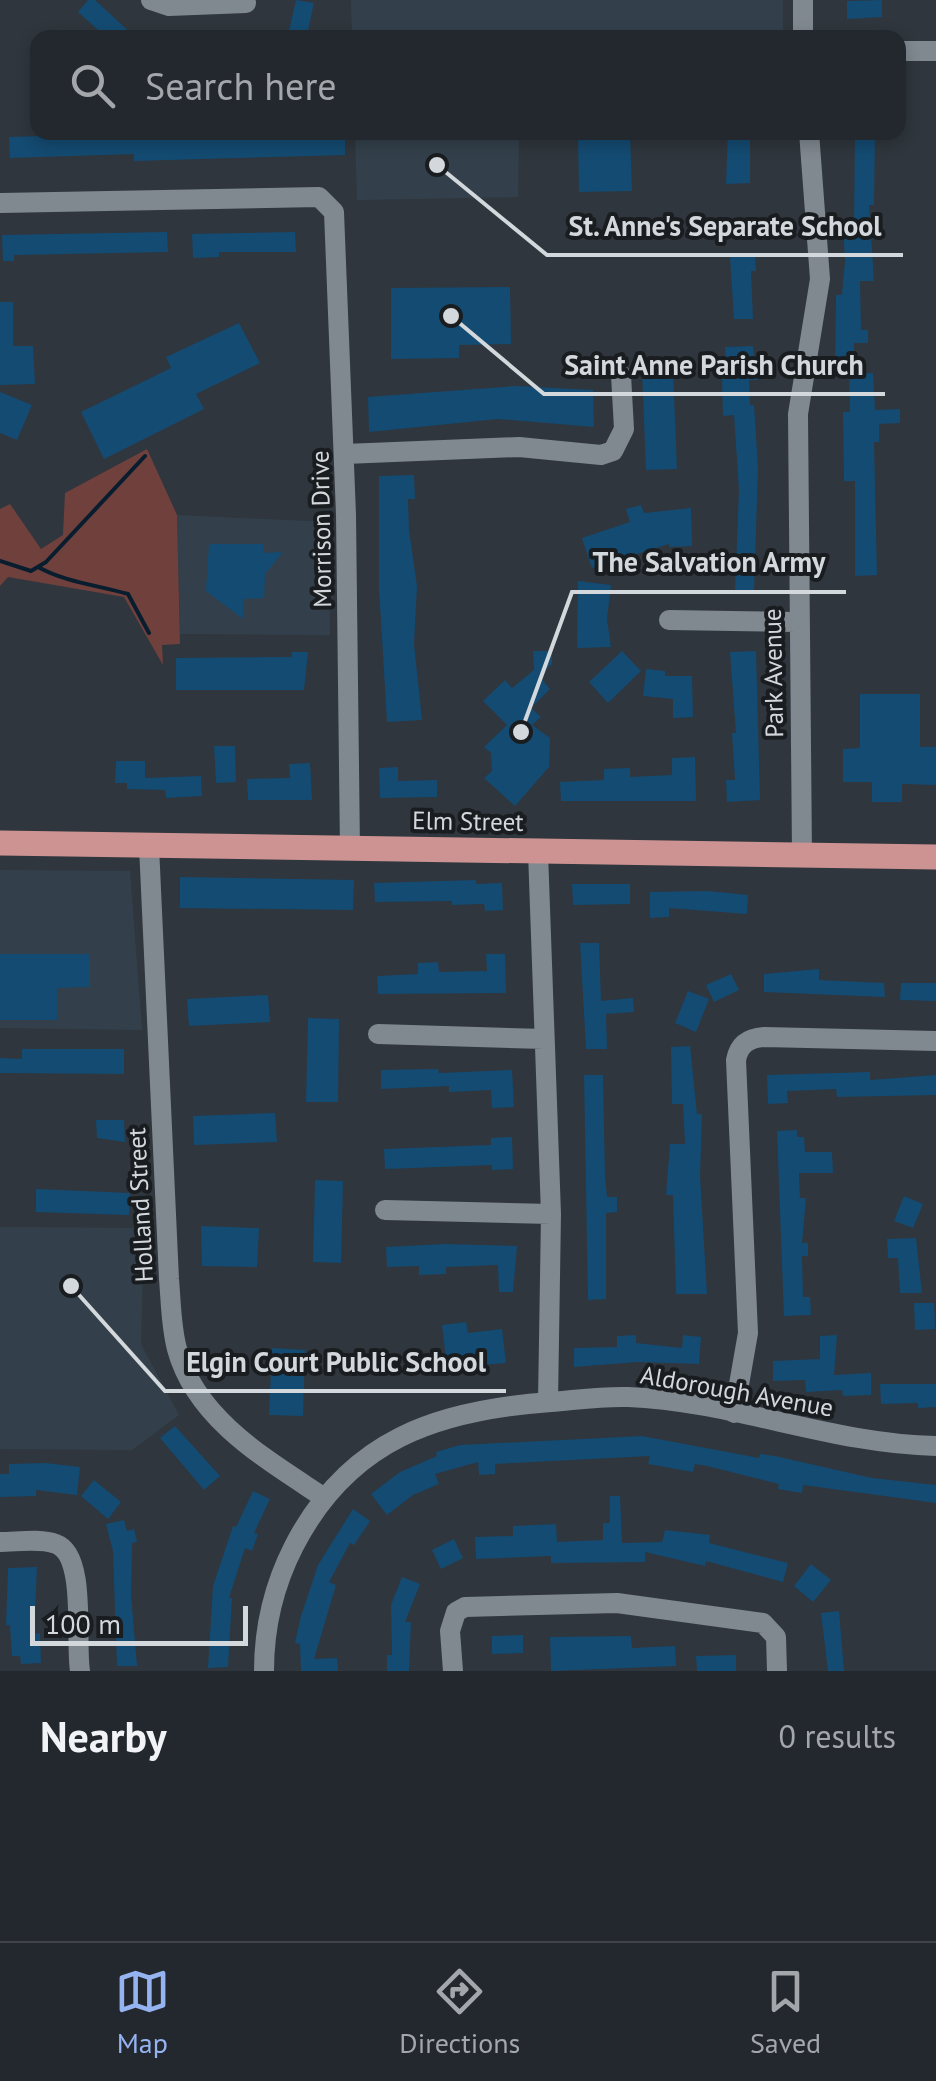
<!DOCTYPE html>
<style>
body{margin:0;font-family:"PT Sans",sans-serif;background:#2f343a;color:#f1f3f6}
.scale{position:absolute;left:30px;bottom:25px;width:218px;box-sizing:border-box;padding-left:10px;border:5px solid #d3d8dc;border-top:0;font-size:28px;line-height:35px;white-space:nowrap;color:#d3d8dc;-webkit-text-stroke:8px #1a1d20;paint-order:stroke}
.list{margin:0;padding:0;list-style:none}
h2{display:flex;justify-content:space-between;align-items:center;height:130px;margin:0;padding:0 40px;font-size:42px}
h2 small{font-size:32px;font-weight:400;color:#a3a6aa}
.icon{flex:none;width:55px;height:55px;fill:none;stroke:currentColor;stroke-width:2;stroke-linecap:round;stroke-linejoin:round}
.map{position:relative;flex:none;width:936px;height:1671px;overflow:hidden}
.search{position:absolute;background:#23282e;box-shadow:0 5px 15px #0003;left:30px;right:30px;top:30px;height:110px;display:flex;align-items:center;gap:25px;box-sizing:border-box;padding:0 35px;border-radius:20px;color:#a3a6aa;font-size:38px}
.sheet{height:270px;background:#23282e}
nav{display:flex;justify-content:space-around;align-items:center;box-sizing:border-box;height:140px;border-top:2px solid #40444a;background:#23282e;font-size:28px;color:#a3a6aa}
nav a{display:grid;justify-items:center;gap:5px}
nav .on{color:#95b2f1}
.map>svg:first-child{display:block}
.built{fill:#33404b}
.green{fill:#70403d}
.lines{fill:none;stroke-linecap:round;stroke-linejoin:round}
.stream{stroke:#081e2f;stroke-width:4}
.building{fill:#144b72}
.minor{stroke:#808890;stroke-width:20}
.major{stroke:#cc9392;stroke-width:25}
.labels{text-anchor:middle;stroke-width:8;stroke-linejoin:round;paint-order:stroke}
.street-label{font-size:25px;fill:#d3d8dc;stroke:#1a1d20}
.leader{fill:none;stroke:#d3d8dc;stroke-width:4}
.callout-dot{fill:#d3d8dc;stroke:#1a1d20;stroke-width:4}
.callout-label{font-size:28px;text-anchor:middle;font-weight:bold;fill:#d3d8dc;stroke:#1a1d20;stroke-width:8;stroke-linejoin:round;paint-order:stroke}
</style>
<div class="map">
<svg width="936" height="1671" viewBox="0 0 936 1671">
<rect width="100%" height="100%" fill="#2f363d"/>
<!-- built -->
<path class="built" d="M 351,0 L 783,0 L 783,37 L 352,37 Z
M 355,133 L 519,133 L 518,197 L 357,200 Z
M 177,515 L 328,522 L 330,635 L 180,634 Z
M 0,870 L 130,871 L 142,1030 L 0,1028 Z
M 0,1227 L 144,1228 L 141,1344 L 179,1415 L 132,1450 L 0,1449 Z"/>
<!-- green -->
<path class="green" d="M 147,449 L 177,515 L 180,644 L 162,645 L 163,665 L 124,597 L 8,577 L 0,586 L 0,509 L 10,504 L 41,549 L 63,535 L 65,493 Z"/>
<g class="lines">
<!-- stream -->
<path class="stream" d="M 0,561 L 31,571 L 46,562 L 145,456
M 38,567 C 65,582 97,585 128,594 L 149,633"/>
</g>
<!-- building -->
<path class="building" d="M 88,0 L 95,0 L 136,38 L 107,38 L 78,12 Z
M 296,0 L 314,3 L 307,35 L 289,31 Z
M 882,0 L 882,17 L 847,19 L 847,1 Z
M 42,132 L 164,135 L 164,140 L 345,136 L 345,155 L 134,161 L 134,154 L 10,158 L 9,137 L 43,136 Z
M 578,132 L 630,132 L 632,191 L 579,192 Z
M 728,132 L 750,132 L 750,183 L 726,184 Z
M 855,132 L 875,132 L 874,205 L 869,205 L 874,281 L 860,281 L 861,330 L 868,330 L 868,343 L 854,343 L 854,364 L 835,364 L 836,295 L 842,295 L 845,261 L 843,223 L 854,223 Z
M 167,232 L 168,252 L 14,255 L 14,261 L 3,261 L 2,235 Z
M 295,232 L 296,252 L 219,252 L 219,257 L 193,258 L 192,234 Z
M 755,256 L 756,271 L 751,271 L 753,319 L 734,319 L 730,257 Z
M 510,287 L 511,344 L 459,345 L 459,358 L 391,359 L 391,288 Z
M 0,302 L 13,302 L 13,346 L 33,346 L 35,384 L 0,385 Z
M 239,323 L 260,363 L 196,394 L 204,409 L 104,459 L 81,412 L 171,368 L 166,357 Z
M 753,346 L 757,380 L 749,380 L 750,405 L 754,405 L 758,468 L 754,591 L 735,592 L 739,490 L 734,415 L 723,416 L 722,377 L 726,376 L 725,347 Z
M 673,370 L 677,469 L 646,470 L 642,371 Z
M 873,373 L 875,410 L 900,409 L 900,423 L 879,424 L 879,442 L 874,442 L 877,575 L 855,576 L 855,481 L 844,481 L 843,412 L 850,412 L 849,374 Z
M 516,386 L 593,390 L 594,427 L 498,419 L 369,432 L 368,397 Z
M 0,392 L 32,405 L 17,440 L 0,433 Z
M 414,475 L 415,499 L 408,499 L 409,530 L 417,586 L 414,644 L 422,720 L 387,722 L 379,588 L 379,476 Z
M 641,505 L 644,513 L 691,508 L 692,546 L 669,547 L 669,544 L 592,568 L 582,538 L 630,522 L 626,509 Z
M 209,544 L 263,544 L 263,553 L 283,552 L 265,574 L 264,598 L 243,599 L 243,619 L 206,591 Z
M 578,581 L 611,585 L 607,619 L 611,647 L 577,648 Z
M 533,651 L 552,651 L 552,664 L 539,676 L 550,689 L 531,708 L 541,717 L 532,725 L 550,738 L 549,767 L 515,806 L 484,778 L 492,771 L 491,753 L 484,747 L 507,725 L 483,701 L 505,680 L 512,688 L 534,670 Z
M 622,651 L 641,671 L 608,703 L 589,682 Z
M 756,651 L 760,800 L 727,802 L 726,780 L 735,780 L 732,733 L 736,733 L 730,652 Z
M 292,652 L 308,652 L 304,690 L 176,690 L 176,658 L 292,657 Z
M 646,669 L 665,671 L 665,676 L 692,676 L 693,717 L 673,718 L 673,699 L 643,696 Z
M 860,694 L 920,694 L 920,747 L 936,747 L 936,785 L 902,784 L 902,802 L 872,802 L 872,782 L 843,782 L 843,749 L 860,748 Z
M 214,746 L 235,746 L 236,782 L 216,783 Z
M 695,757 L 696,801 L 561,801 L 560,782 L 604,780 L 604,769 L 630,768 L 630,777 L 672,775 L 672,758 Z
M 116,761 L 145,761 L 145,778 L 201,776 L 202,796 L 166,798 L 165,790 L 127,789 L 127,783 L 115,783 Z
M 310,763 L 312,800 L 248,800 L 247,779 L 290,778 L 289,764 Z
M 398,767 L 398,781 L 437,780 L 437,797 L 380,798 L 379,768 Z
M 180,877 L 354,880 L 353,910 L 180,908 Z
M 476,880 L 476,884 L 502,883 L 503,910 L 485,911 L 484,904 L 452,905 L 452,901 L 375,902 L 374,883 Z
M 572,884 L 630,884 L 630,904 L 573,905 Z
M 708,891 L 748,895 L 747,914 L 669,908 L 669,917 L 650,918 L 650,892 Z
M 580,943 L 599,943 L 601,1001 L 633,998 L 634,1012 L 606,1014 L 607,1049 L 586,1049 Z
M 0,954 L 90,954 L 90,987 L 57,988 L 57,1020 L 0,1020 Z
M 486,954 L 505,954 L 506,993 L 378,994 L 377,976 L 418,974 L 418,963 L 438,962 L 439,972 L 487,971 Z
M 819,969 L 819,980 L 884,983 L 885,997 L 764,992 L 764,974 Z
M 731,974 L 739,990 L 714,1002 L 706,985 Z
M 901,983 L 936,983 L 936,1001 L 900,1000 Z
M 688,991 L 709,999 L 696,1032 L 675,1023 Z
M 268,995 L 270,1022 L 189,1026 L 187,999 Z
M 308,1018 L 339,1019 L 338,1102 L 306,1102 Z
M 690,1046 L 697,1114 L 702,1114 L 700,1176 L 707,1294 L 676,1294 L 673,1195 L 666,1195 L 670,1144 L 685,1144 L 683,1104 L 672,1104 L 671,1047 Z
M 22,1049 L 124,1049 L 124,1074 L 0,1073 L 0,1058 L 22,1059 Z
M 438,1069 L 439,1073 L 512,1070 L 514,1107 L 492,1108 L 491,1090 L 449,1092 L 449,1086 L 381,1089 L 381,1070 Z
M 870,1072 L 870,1080 L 936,1075 L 936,1095 L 837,1097 L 836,1089 L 787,1091 L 788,1103 L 768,1104 L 767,1075 Z
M 584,1075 L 603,1075 L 605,1177 L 607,1197 L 617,1197 L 617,1212 L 606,1213 L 606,1299 L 588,1300 Z
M 275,1113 L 277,1142 L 194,1145 L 193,1116 Z
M 96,1120 L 124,1120 L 125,1142 L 97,1138 Z
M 797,1130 L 797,1137 L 804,1137 L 805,1152 L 832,1152 L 833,1173 L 799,1173 L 800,1198 L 806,1198 L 802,1243 L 808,1243 L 808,1256 L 802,1256 L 803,1297 L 810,1297 L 811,1315 L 784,1316 L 777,1131 Z
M 512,1137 L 513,1169 L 492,1170 L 492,1165 L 385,1169 L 384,1149 L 491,1145 L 491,1138 Z
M 315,1180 L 343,1181 L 341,1263 L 313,1262 Z
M 36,1189 L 130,1193 L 129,1215 L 36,1212 Z
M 904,1196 L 923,1204 L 913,1228 L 894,1221 Z
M 201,1226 L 259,1228 L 257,1267 L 202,1266 Z
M 916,1238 L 922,1293 L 900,1293 L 898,1258 L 888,1258 L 887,1239 Z
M 445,1244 L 517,1246 L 513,1292 L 499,1292 L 498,1265 L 446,1267 L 446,1274 L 419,1275 L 419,1266 L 387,1267 L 386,1247 Z
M 914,1303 L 934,1303 L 935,1329 L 915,1330 Z
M 466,1322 L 468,1333 L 502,1329 L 506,1363 L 459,1367 L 458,1358 L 446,1359 L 442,1325 Z
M 636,1335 L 636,1343 L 682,1348 L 683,1335 L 701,1337 L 699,1364 L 637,1362 L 574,1367 L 574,1348 L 617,1347 L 617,1336 Z
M 837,1335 L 834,1375 L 871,1373 L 871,1395 L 843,1396 L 842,1390 L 806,1392 L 805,1380 L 773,1381 L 773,1361 L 820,1359 L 820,1336 Z
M 272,1348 L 305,1350 L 303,1416 L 269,1415 Z
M 880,1384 L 936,1384 L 936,1407 L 918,1408 L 918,1403 L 881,1404 Z
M 175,1426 L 220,1476 L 204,1490 L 160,1438 Z
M 642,1436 L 759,1458 L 760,1454 L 775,1456 L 872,1478 L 936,1485 L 936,1503 L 803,1485 L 802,1493 L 778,1489 L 779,1484 L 707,1466 L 695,1464 L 693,1472 L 648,1464 L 650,1456 L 495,1464 L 495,1474 L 479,1475 L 478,1462 L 435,1474 L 439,1484 L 413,1495 L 387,1515 L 371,1494 L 400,1472 L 437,1456 L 436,1452 L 460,1445 Z
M 45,1463 L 80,1467 L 77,1495 L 36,1490 L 36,1496 L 0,1497 L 0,1474 L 9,1474 L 9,1464 Z
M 94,1480 L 121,1502 L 108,1519 L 81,1496 Z
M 253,1491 L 270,1499 L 254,1533 L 258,1534 L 252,1551 L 245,1548 L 229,1598 L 232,1598 L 228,1667 L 208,1668 L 213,1586 L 233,1526 L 236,1527 Z
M 610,1496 L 620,1496 L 622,1543 L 662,1542 L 665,1530 L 710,1535 L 709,1543 L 788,1563 L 783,1582 L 706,1561 L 705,1566 L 645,1552 L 645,1562 L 551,1563 L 551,1556 L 476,1559 L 475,1537 L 513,1536 L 513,1526 L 556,1524 L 557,1542 L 603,1540 L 603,1523 L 610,1523 Z
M 353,1509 L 370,1521 L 354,1545 L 350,1543 L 329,1582 L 336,1585 L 314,1659 L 337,1658 L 338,1671 L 301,1671 L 300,1644 L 295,1643 L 301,1616 L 318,1565 Z
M 124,1520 L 127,1531 L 134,1529 L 137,1542 L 132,1543 L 131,1595 L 137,1666 L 117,1666 L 113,1551 L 106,1524 Z
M 454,1539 L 463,1558 L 441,1569 L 432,1550 Z
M 811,1564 L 831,1580 L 813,1602 L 794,1586 Z
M 37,1567 L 34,1634 L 40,1633 L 41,1663 L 21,1664 L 20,1656 L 12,1656 L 10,1625 L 6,1625 L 8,1568 Z
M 402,1577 L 420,1584 L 405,1622 L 411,1622 L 409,1671 L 387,1671 L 387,1655 L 392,1655 L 391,1605 Z
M 839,1611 L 844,1671 L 828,1671 L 821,1613 Z
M 523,1635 L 523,1653 L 492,1654 L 492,1636 Z
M 631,1636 L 632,1648 L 675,1646 L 676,1666 L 551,1671 L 550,1637 Z
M 736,1655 L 736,1671 L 697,1671 L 696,1656 Z"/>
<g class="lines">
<!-- minor -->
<path class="minor" d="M 151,0 L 169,6 L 246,3
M 803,0 L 803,38
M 898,51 L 936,51
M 0,203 L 319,197 L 334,212 L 346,515 L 350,850
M 345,454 L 519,447 L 601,455 L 613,451 L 624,429 L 621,375
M 669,620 L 797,622
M 149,846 L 169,1279 C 171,1302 171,1327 177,1349 C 196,1419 266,1459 323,1497
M 538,852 L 551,1214 L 548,1402
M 802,855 L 798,414 L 820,279 L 809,132
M 378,1034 L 544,1039
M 385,1210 L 551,1214
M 734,1413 L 748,1333 L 736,1060 C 739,1044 749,1038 764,1037 L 936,1041
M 0,1542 C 17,1542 40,1538 56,1544 C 87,1555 75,1641 80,1671
M 264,1671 C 264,1627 274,1585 294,1546 C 349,1439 438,1410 551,1402 C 576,1400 603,1396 628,1397 C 732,1401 832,1444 936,1446
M 453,1671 L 450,1631 L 456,1612 L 465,1607 L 617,1603 L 763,1623 L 776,1637 L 777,1671"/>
<!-- major -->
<path class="major" d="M 0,843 L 936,857"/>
</g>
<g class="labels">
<!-- street labels -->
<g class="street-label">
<text transform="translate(321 529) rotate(-91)" y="9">Morrison Drive</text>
<text transform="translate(773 673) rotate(-91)" y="9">Park Avenue</text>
<text transform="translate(468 821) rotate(1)" y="9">Elm Street</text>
<text transform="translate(140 1205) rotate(-93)" y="9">Holland Street</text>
<text transform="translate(737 1391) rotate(10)" y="9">Aldorough Avenue</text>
</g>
</g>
<!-- callouts -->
<path class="leader" d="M437 165L547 255H903M451 316L544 394H885M521 732L572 592H846M71 1286L165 1391H506"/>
<g class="callout-dot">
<circle cx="437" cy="165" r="10"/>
<circle cx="451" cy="316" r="10"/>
<circle cx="521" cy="732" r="10"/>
<circle cx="71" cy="1286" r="10"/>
</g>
<g class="callout-label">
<text x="725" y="236">St. Anne's Separate School</text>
<text x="714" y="375">Saint Anne Parish Church</text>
<text x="709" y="572">The Salvation Army</text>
<text x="336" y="1372">Elgin Court Public School</text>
</g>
</svg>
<div class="scale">100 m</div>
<div class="search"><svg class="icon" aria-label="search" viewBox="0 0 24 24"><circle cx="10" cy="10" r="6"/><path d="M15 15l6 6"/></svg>Search here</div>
</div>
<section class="sheet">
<h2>Nearby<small>0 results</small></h2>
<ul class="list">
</ul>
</section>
<nav>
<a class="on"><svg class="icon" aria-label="map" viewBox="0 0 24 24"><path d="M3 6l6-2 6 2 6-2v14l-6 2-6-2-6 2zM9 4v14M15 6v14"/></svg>Map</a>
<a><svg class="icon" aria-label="directions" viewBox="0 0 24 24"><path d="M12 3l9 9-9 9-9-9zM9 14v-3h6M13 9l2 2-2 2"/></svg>Directions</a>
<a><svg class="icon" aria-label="saved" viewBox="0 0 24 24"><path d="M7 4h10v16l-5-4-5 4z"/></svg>Saved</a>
</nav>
